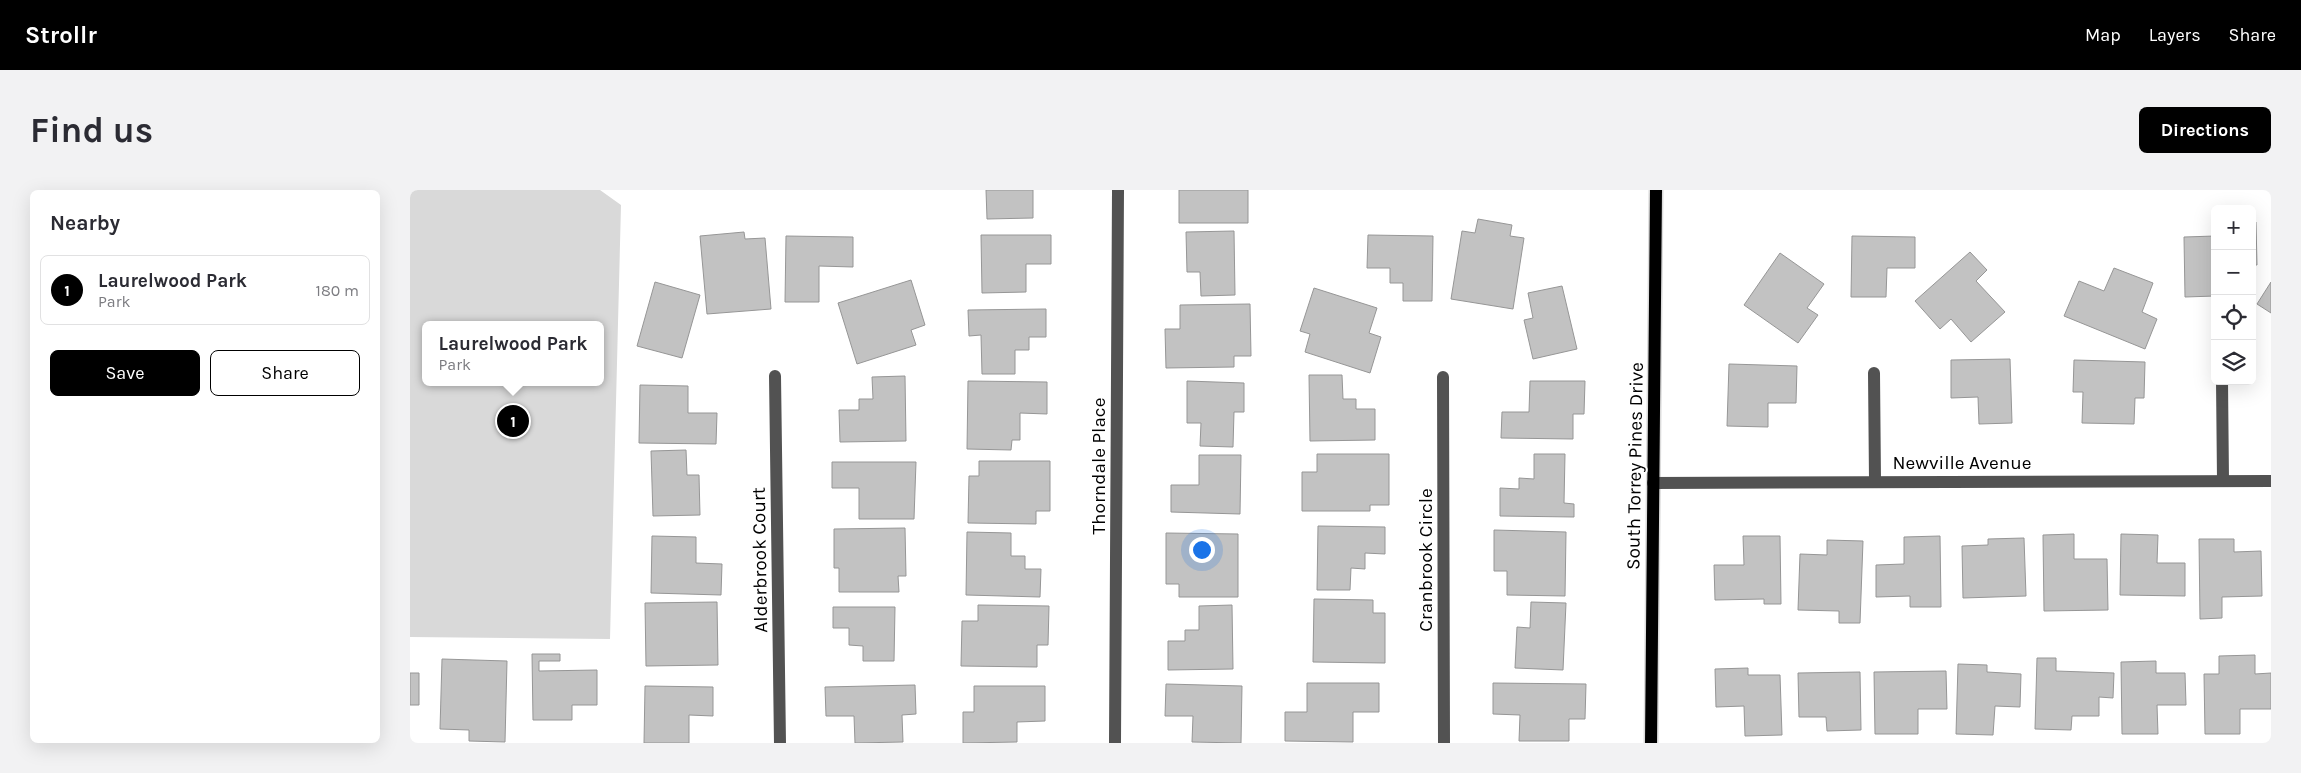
<!DOCTYPE html>
<meta charset="utf-8">
<style>
body{margin:0;font-family:Karla,sans-serif;background:#f2f2f3;color:#2b2b33}
.controls{position:absolute;right:15px;top:15px;display:grid;overflow:hidden;border-radius:8px;box-shadow:0 5px 20px #0002}
.controls button{width:45px;height:45px;display:grid;place-items:center;padding:0;border:0;border-bottom:1px solid #e1e1e2;background:#fff;color:#2b2b33;font:25px sans-serif}
.you{position:absolute;left:791px;top:359px;width:18px;height:18px;margin:-12px;border:4px solid #fff;border-radius:50%;background:#1a73e8;box-shadow:0 0 0 8px #1a73e833}
.badge{display:grid;place-items:center;width:32px;height:32px;border-radius:50%;background:#000;color:#fff;font-size:16px;font-weight:700}
.pin{position:absolute;translate:-50% -50%;border:2px solid #fff;box-shadow:0 1px 5px #0006}
.popup{position:absolute;left:12px;top:131px;width:182px;height:65px;box-sizing:border-box;display:grid;place-content:center;border-radius:8px;background:#fff;filter:drop-shadow(0 1px 4px #0005);font-size:16px;white-space:nowrap;color:#7c7c81}
.popup b{font-size:19px;color:#2b2b33}
.popup::after{content:'';position:absolute;left:50%;top:100%;margin-left:-10px;border:10px solid transparent;border-top-color:#fff}
.list{margin:0;padding:0;list-style:none}
h2{display:flex;justify-content:space-between;align-items:center;height:65px;margin:0;padding:0 20px;font-size:21px}
h2 small{font-size:16px;font-weight:400;color:#7c7c81}
.list li{display:grid;grid-template-columns:32px 1fr auto;gap:15px;align-items:center;box-sizing:border-box;height:70px;margin:0 10px 10px;padding:0 10px;border:1px solid #e1e1e2;border-radius:8px}
.list b{display:block;font-size:19px;white-space:nowrap}
.list p{margin:0;font-size:16px;white-space:nowrap;color:#7c7c81}
.list em{font-size:16px;font-style:normal;color:#7c7c81}
.actions{display:flex;gap:10px;padding:15px 20px}
.actions a{flex:1;padding:11px 0;border:1px solid #000;border-radius:8px;text-align:center;font-size:18px;color:#000}
.actions .main{background:#000;color:#fff}
.icon{flex:none;width:28px;height:28px;fill:none;stroke:currentColor;stroke-width:2;stroke-linecap:round;stroke-linejoin:round}
.map{position:relative;flex:none;width:1861px;height:553px;overflow:hidden;border-radius:8px}
header{display:flex;align-items:center;gap:30px;box-sizing:border-box;height:70px;padding:0 25px;background:#000;color:#fff}
header strong{font-size:24px}
nav{display:flex;gap:28px;margin-inline-start:auto;font-size:18px}
.intro{display:flex;align-items:center;justify-content:space-between;box-sizing:border-box;height:120px;padding:0 30px}
h1{margin:0;font-size:35px}
.button{padding:12px 22px;border-radius:8px;background:#000;color:#fff;font-size:18px;font-weight:700}
main{display:flex;gap:30px;padding:0 30px}
aside{flex:1;background:#fff;border-radius:8px;box-shadow:0 5px 20px #0002}
.map>svg:first-child{display:block}
.green{fill:#d9d9d9;fill-rule:evenodd}
.building{fill:#c2c2c2;stroke:#969696}
.lines{fill:none;stroke-linecap:round;stroke-linejoin:round}
.major-casing{stroke:#dbdbdb;stroke-width:15}
.minor{stroke:#525252;stroke-width:12}
.major{stroke:#000;stroke-width:12}
.labels{text-anchor:middle;stroke-width:4;stroke-linejoin:round;paint-order:stroke}
.street-label{font-size:19px;fill:#000;stroke:#fff}
</style>
<header>
<strong>Strollr</strong>
<nav><a>Map</a><a>Layers</a><a>Share</a></nav>
</header>
<div class="intro"><h1>Find us</h1><a class="button">Directions</a></div>
<main>
<aside>
<h2>Nearby<small></small></h2>
<ul class="list">
<li><span class="badge">1</span><div><b>Laurelwood Park</b><p>Park</p></div><em>180 m</em></li>
</ul>
<div class="actions"><a class="main">Save</a><a>Share</a></div>
</aside>
<div class="map">
<svg width="1861" height="553" viewBox="0 0 1861 553">
<rect width="100%" height="100%" fill="#fff"/>
<!-- green -->
<path class="green" d="M 0,0 L 190,0 L 211,15 L 200,449 L 0,447 ZM 16,135 L 190,135 L 190,192 L 16,192 Z"/>
<!-- building -->
<path class="building" d="M 576,0 L 623,0 L 623,28 L 577,29 Z
M 769,0 L 838,0 L 838,33 L 769,33 Z
M 1068,29 L 1102,35 L 1100,46 L 1114,48 L 1103,119 L 1041,109 L 1052,41 L 1065,43 Z
M 1842,32 L 1846,32 L 1847,75 L 1842,75 Z
M 824,41 L 825,105 L 791,106 L 790,82 L 777,82 L 776,42 Z
M 334,42 L 335,49 L 355,48 L 361,119 L 297,124 L 290,46 Z
M 571,45 L 641,45 L 641,74 L 616,74 L 616,102 L 572,103 Z
M 958,45 L 1023,46 L 1022,111 L 993,111 L 993,93 L 980,93 L 980,78 L 957,78 Z
M 376,46 L 443,47 L 443,77 L 409,76 L 409,112 L 375,112 Z
M 1442,46 L 1505,47 L 1505,78 L 1477,78 L 1476,107 L 1441,107 Z
M 1805,46 L 1805,106 L 1775,107 L 1774,47 Z
M 1560,62 L 1577,80 L 1566,91 L 1595,122 L 1561,152 L 1541,129 L 1530,139 L 1505,111 Z
M 1370,63 L 1414,94 L 1397,118 L 1408,125 L 1388,153 L 1334,115 Z
M 1704,78 L 1743,93 L 1732,122 L 1747,129 L 1735,159 L 1654,126 L 1669,91 L 1694,101 Z
M 501,90 L 515,135 L 501,140 L 506,155 L 447,174 L 428,113 Z
M 245,92 L 290,105 L 272,168 L 227,156 Z
M 1861,92 L 1861,123 L 1847,114 Z
M 1152,96 L 1167,159 L 1123,169 L 1114,130 L 1123,128 L 1118,103 Z
M 904,98 L 967,118 L 959,143 L 971,147 L 960,183 L 895,162 L 900,144 L 890,141 Z
M 840,114 L 841,166 L 824,166 L 824,177 L 756,178 L 755,139 L 770,139 L 770,115 Z
M 636,119 L 636,147 L 619,147 L 619,160 L 605,160 L 605,184 L 572,184 L 571,145 L 559,146 L 558,120 Z
M 1600,169 L 1602,233 L 1569,234 L 1568,207 L 1541,208 L 1541,170 Z
M 1664,170 L 1735,172 L 1734,208 L 1725,208 L 1724,234 L 1672,233 L 1673,202 L 1663,202 Z
M 1319,174 L 1387,176 L 1386,213 L 1358,213 L 1358,237 L 1317,236 Z
M 899,185 L 932,185 L 933,209 L 946,209 L 946,219 L 965,219 L 965,250 L 900,251 Z
M 495,186 L 496,251 L 430,252 L 429,220 L 449,220 L 449,209 L 463,209 L 462,187 Z
M 558,191 L 637,192 L 637,224 L 610,223 L 610,250 L 602,250 L 601,260 L 557,259 Z
M 777,191 L 834,193 L 834,222 L 824,222 L 823,257 L 790,256 L 791,233 L 777,233 Z
M 1120,191 L 1175,191 L 1174,224 L 1163,224 L 1163,249 L 1091,248 L 1092,222 L 1119,222 Z
M 230,195 L 278,196 L 278,223 L 307,223 L 306,254 L 229,253 Z
M 276,260 L 277,285 L 289,285 L 290,325 L 243,326 L 241,261 Z
M 907,264 L 979,264 L 979,315 L 960,315 L 960,321 L 892,321 L 892,282 L 907,282 Z
M 1124,264 L 1155,264 L 1154,313 L 1164,314 L 1164,327 L 1090,326 L 1090,298 L 1109,299 L 1109,288 L 1124,289 Z
M 789,265 L 831,265 L 830,324 L 761,322 L 761,295 L 789,295 Z
M 569,271 L 640,271 L 640,321 L 626,321 L 626,334 L 558,333 L 559,286 L 569,286 Z
M 422,272 L 506,272 L 504,329 L 449,329 L 449,298 L 422,298 Z
M 908,336 L 975,337 L 975,364 L 955,363 L 955,379 L 941,378 L 940,400 L 907,400 Z
M 495,338 L 496,386 L 488,386 L 489,402 L 429,402 L 429,378 L 424,378 L 424,339 Z
M 1084,340 L 1156,342 L 1155,406 L 1097,405 L 1097,381 L 1084,381 Z
M 557,342 L 601,343 L 601,366 L 615,366 L 615,379 L 631,379 L 630,407 L 556,405 Z
M 756,343 L 828,344 L 828,407 L 769,407 L 769,394 L 756,394 Z
M 1664,344 L 1664,369 L 1697,369 L 1698,420 L 1634,421 L 1633,345 Z
M 1711,344 L 1748,345 L 1747,373 L 1775,373 L 1775,406 L 1710,405 Z
M 242,346 L 286,347 L 286,373 L 312,374 L 311,405 L 241,403 Z
M 1333,346 L 1370,346 L 1371,414 L 1354,414 L 1354,409 L 1305,410 L 1304,375 L 1334,375 Z
M 1530,346 L 1531,417 L 1500,417 L 1500,406 L 1466,407 L 1466,375 L 1494,374 L 1494,347 Z
M 1614,348 L 1616,406 L 1553,408 L 1552,356 L 1578,355 L 1578,349 Z
M 1789,349 L 1824,349 L 1824,362 L 1851,361 L 1852,406 L 1812,407 L 1812,428 L 1790,429 Z
M 1417,350 L 1453,351 L 1450,433 L 1429,433 L 1429,421 L 1388,420 L 1390,364 L 1417,365 Z
M 904,409 L 963,410 L 963,423 L 975,423 L 975,473 L 903,472 Z
M 307,412 L 308,475 L 236,476 L 235,413 Z
M 1121,412 L 1156,413 L 1153,480 L 1105,478 L 1107,437 L 1120,438 Z
M 568,415 L 639,416 L 638,455 L 627,455 L 627,477 L 551,476 L 552,431 L 568,431 Z
M 822,415 L 823,479 L 758,480 L 758,451 L 775,451 L 775,440 L 789,440 L 789,416 Z
M 423,417 L 485,417 L 484,471 L 453,471 L 453,456 L 439,455 L 439,438 L 423,438 Z
M 122,464 L 150,464 L 150,471 L 129,471 L 129,481 L 187,480 L 187,515 L 162,515 L 162,530 L 123,530 Z
M 1845,465 L 1845,484 L 1861,483 L 1861,519 L 1830,519 L 1830,544 L 1795,544 L 1794,484 L 1809,484 L 1809,466 Z
M 1627,468 L 1646,468 L 1646,481 L 1704,483 L 1703,508 L 1689,507 L 1689,526 L 1662,526 L 1661,540 L 1625,539 Z
M 32,469 L 97,471 L 95,552 L 59,551 L 59,540 L 30,539 Z
M 1746,471 L 1746,483 L 1775,483 L 1776,515 L 1747,515 L 1748,544 L 1712,544 L 1711,472 Z
M 1548,474 L 1577,475 L 1577,482 L 1611,484 L 1610,517 L 1585,516 L 1583,545 L 1546,544 Z
M 1338,478 L 1338,485 L 1370,485 L 1372,545 L 1335,546 L 1334,516 L 1306,517 L 1305,479 Z
M 1536,481 L 1537,519 L 1508,519 L 1508,544 L 1465,544 L 1464,482 Z
M 1450,482 L 1451,540 L 1417,541 L 1416,527 L 1389,527 L 1388,483 Z
M 0,483 L 9,483 L 9,515 L 0,515 Z
M 897,493 L 969,493 L 969,522 L 943,522 L 943,552 L 875,551 L 875,522 L 897,522 Z
M 1083,493 L 1176,494 L 1175,529 L 1159,529 L 1159,551 L 1109,551 L 1110,525 L 1083,524 Z
M 756,494 L 832,496 L 831,553 L 782,552 L 783,526 L 755,526 Z
M 505,495 L 506,524 L 492,525 L 493,552 L 445,553 L 444,526 L 416,526 L 415,497 Z
M 235,496 L 303,497 L 303,526 L 279,525 L 279,553 L 234,553 Z
M 564,496 L 635,496 L 635,531 L 607,532 L 607,552 L 553,553 L 553,522 L 564,522 Z"/>
<g class="lines">
<!-- major casing -->
<g class="major-casing">
<path id="major" d="M 1241,553 L 1246,0"/>
</g>
<!-- minor -->
<path class="minor" d="M 1464,183 L 1465,291
M 365,186 L 370,553
M 1033,187 L 1034,553
M 1812,191 L 1813,290
M 1243,293 L 1861,291
M 705,553 L 708,0"/>
<!-- major -->
<use href="#major" class="major"/>
</g>
<g class="labels">
<!-- street labels -->
<g class="street-label">
<text x="1552" y="279">Newville Avenue</text>
<text transform="translate(688 276) rotate(-90)" y="7">Thorndale Place</text>
<text transform="translate(1224 276) rotate(-89)" y="7">South Torrey Pines Drive</text>
<text transform="translate(349 370) rotate(-91)" y="7">Alderbrook Court</text>
<text transform="translate(1015 370) rotate(-90)" y="7">Cranbrook Circle</text>
</g>
</g>
</svg>
<div class="controls">
<button>+</button>
<button>−</button>
<button><svg class="icon" aria-label="locate" viewBox="0 0 24 24"><circle cx="12" cy="12" r="6"/><path d="M12 2v4M12 18v4M2 12h4M18 12h4"/></svg></button>
<button><svg class="icon" aria-label="layers" viewBox="0 0 24 24"><path d="M12 4l9 5-9 5-9-5zM3 14l9 5 9-5"/></svg></button>
</div>
<div class="you"></div>
<div class="pin badge" style="left:103px;top:231px">1</div>
<div class="popup"><b>Laurelwood Park</b>Park</div>
</div>
</main>
